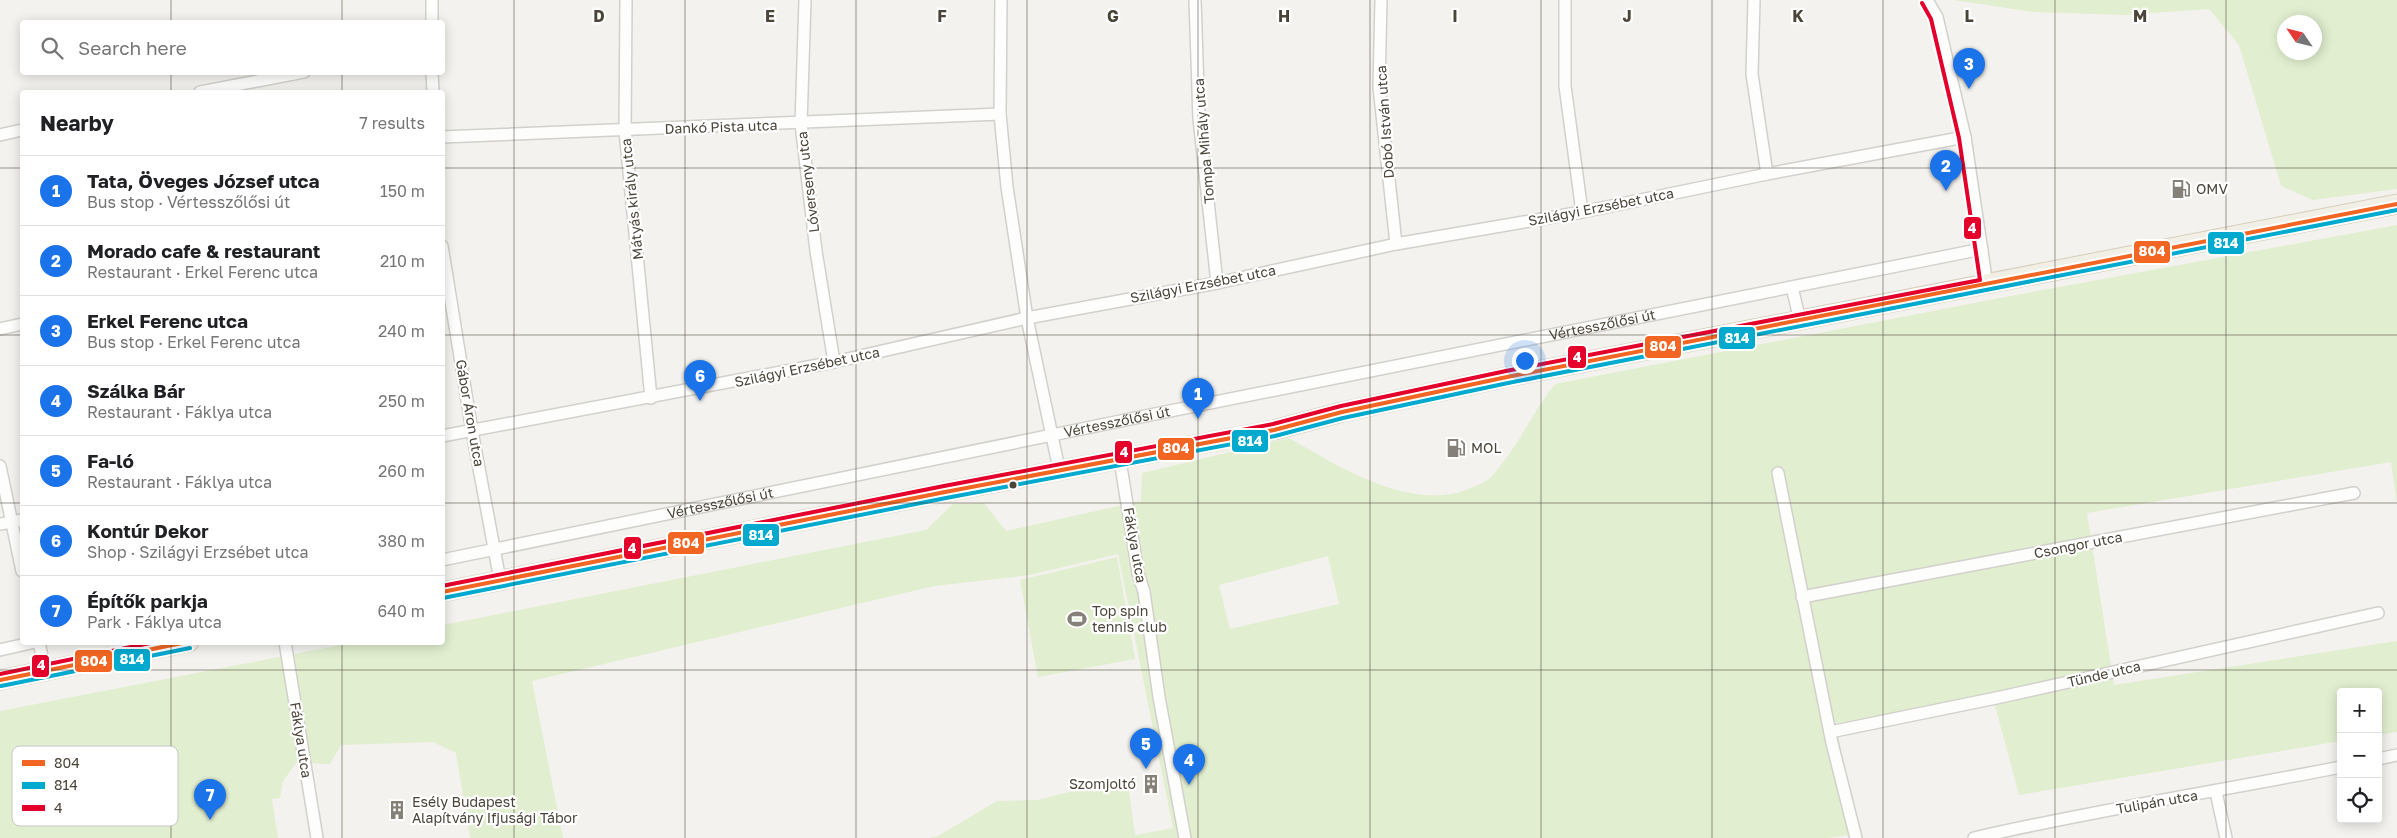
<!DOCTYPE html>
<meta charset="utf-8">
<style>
body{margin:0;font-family:"Golos Text",sans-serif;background:#f6f6f6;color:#202124}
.controls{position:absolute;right:15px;bottom:15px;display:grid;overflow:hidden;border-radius:5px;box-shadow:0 2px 12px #0003}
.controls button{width:45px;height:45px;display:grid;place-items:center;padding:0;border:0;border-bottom:1px solid #e0e0e0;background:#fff;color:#202124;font:25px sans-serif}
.compass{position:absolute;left:2277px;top:15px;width:45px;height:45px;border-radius:50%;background:#fff;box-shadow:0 2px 12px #0003;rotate:305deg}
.you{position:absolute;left:1524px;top:360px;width:18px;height:18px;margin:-12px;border:4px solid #fff;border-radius:50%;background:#1a73e8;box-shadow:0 0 0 8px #1a73e833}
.badge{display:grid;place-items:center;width:32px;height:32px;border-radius:50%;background:#1a73e8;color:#fff;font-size:16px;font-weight:700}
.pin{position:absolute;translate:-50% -41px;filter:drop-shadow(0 1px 2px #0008)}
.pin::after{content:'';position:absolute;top:26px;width:18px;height:15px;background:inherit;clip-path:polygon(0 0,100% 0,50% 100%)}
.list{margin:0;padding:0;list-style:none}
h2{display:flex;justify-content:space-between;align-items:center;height:65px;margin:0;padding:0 20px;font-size:21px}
h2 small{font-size:16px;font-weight:400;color:#757577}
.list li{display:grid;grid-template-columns:32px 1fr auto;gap:15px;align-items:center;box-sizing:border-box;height:70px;padding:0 20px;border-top:1px solid #e0e0e0}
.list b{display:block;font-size:19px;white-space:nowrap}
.list p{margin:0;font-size:16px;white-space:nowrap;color:#757577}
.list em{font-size:16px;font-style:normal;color:#757577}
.icon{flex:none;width:28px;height:28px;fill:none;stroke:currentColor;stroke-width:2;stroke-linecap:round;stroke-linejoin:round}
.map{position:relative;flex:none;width:2397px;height:838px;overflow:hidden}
.search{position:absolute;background:#fff;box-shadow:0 2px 12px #0003;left:20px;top:20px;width:425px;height:55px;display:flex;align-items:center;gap:12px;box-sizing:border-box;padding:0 18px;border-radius:5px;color:#757577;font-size:19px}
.panel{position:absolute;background:#fff;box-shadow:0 2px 12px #0003;left:20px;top:90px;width:425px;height:555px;border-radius:5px}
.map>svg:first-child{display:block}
.green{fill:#e1eecf;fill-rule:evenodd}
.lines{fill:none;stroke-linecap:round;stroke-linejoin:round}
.street-casing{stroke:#d2d0cb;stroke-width:14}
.primary-casing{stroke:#d6cebb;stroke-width:21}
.street{stroke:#fdfdfc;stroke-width:11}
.primary{stroke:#f2efe6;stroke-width:19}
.bus-1-casing{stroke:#fff;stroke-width:8}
.bus-2-casing{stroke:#fff;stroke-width:8}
.bus-3-casing{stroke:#fff;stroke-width:8}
.bus-1{stroke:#f26522;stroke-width:4}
.bus-2{stroke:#00a9ce;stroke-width:4}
.bus-3{stroke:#e4002b;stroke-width:4}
.grid{fill:none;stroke:#4b4439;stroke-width:1;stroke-opacity:0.55}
.bus-dot{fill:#4b4439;stroke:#fff;stroke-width:2}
.labels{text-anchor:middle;stroke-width:4.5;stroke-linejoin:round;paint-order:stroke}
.street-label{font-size:14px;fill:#4b4439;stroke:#fff}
.poi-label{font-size:14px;fill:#4b4439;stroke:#fff;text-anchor:start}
.key{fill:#fff;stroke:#c9c7c4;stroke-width:1}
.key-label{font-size:14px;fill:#4b4439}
.grid-label{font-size:16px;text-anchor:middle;font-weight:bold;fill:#4b4439;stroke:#fff;stroke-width:4.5;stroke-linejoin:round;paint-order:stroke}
.line-badge{stroke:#fff;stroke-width:2}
.badge-label{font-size:14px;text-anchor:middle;font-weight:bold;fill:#fff}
</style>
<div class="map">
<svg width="2397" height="838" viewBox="0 0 2397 838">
<rect width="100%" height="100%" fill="#f4f2ee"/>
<!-- green -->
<path class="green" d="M 1954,0 L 2397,0 L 2397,189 L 2313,200 L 2281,186 L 2239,45 L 2209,9 L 2125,15 L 2033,12 ZM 2314,22 L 2314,52 L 2284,52 L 2284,22 Z
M 2397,225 L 2397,505 L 2391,462 L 2087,513 L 2114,685 L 2397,641 L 2397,732 L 2378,735 L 2378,692 L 2341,692 L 2341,741 L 2019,795 L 1993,698 L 1836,723 L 1857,834 L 1828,838 L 929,838 L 938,836 L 997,801 L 1038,800 L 1127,777 L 1135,835 L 1173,828 L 1118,554 L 1030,575 L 934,586 L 532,681 L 563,838 L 470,838 L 456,753 L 433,742 L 341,745 L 330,764 L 296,763 L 283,781 L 280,798 L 272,799 L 278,838 L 0,838 L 0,711 L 351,643 L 442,642 L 443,625 L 926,530 L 953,504 L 984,503 L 1006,531 L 1141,501 L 1142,473 L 1289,438 C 1340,467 1414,515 1473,487 C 1479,484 1486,482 1490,478 C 1517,450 1531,414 1555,384 L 2000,298 ZM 1328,556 L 1339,604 L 1230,629 L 1219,585 Z
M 1117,557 L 1135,659 L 1038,677 L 1020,580 Z"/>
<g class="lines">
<!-- street casing -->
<g class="street-casing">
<g id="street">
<path d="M 432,0 L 432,22"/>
<path d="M 626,0 L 625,131 L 651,398"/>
<path d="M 805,0 L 801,124 L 816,251 L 834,362"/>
<path d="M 1001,0 L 1000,114 L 1007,187 L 1027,318 L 1059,469"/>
<path d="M 1195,0 L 1199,119 L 1217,283"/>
<path d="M 1381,0 L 1379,87 L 1396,244"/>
<path d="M 1565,0 L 1565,86 L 1582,212"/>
<path d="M 1754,0 L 1752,74 L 1767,174"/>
<path d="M 1927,0 L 1937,17 L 1965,137 L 1987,285"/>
<path d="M 432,72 L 433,92"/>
<path d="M 200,92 L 304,72"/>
<path d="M 0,135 L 22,130"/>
<path d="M 442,137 L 1000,114"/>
<path d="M 442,246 L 472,431 L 500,580"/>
<path d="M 1792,287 L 1800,321"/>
<path d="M 0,329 L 22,324"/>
<path d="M 442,436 L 834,362 L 1027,318 L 1217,283 L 1396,244 L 1582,212 L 1767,174 L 1965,137"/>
<path d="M 1120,460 L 1138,573 L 1144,592 L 1159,697 L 1185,838"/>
<path d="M 0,466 L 22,571"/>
<path d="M 1778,473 L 1832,743 L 1856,838"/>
<path d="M 0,524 L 22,520"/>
<path id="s1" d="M 442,560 L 1145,416 L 1982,249"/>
<path d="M 1802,597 L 2354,493"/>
<path d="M 39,642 L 45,671"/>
<path d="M 285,642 L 317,838"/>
<path d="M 0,650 L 35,642"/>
<path d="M 1830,732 L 2001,697 L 2378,613"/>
<path d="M 2378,759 L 2397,755"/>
<path d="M 2216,792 L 2226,838"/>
<path d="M 1974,838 C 2095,810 2219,791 2341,767"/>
</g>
</g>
<!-- primary casing -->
<g class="primary-casing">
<path id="primary" d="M 442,592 L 945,492 L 1274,430 L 1342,412 L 1507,377 L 2397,204
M 0,680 L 189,642"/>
</g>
<!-- street -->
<use href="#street" class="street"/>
<!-- primary -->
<use href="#primary" class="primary"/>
<!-- bus-1 casing -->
<g class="bus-1-casing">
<path id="bus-1" d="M 442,592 L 945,492 L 1274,430 L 1342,412 L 1507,377 L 2397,204
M 0,680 L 187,642"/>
</g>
<!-- bus-2 casing -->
<g class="bus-2-casing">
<path id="bus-2" d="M 443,598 L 946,498 L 1275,436 L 1343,418 L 1508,383 L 2397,210
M 1,686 L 190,648"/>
</g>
<!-- bus-3 casing -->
<g class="bus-3-casing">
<path id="bus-3" d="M 442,586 L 944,486 L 1273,424 L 1341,406 L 1506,371 L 1980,280 L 1959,138 L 1931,19 L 1922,3
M 0,674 L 155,642"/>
</g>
<!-- bus-1 -->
<use href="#bus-1" class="bus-1"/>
<!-- bus-2 -->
<use href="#bus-2" class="bus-2"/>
<!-- bus-3 -->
<use href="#bus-3" class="bus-3"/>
</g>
<!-- grid -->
<path class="grid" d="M 171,0 L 171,22M 342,0 L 342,22M 514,0 L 514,838M 685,0 L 685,838M 856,0 L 856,838M 1027,0 L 1027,838M 1198,0 L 1198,838M 1370,0 L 1370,838M 1541,0 L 1541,838M 1712,0 L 1712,838M 1883,0 L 1883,838M 2055,0 L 2055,838M 2226,0 L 2226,838M 171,72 L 171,92M 342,72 L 342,92M 0,168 L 22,168M 442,168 L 2397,168M 0,335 L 22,335M 442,335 L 2397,335M 0,503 L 22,503M 442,503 L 2397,503M 171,642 L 171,838M 342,642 L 342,838M 0,670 L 2397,670"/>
<!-- icons -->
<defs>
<g id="fuel-bare" transform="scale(1.5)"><path d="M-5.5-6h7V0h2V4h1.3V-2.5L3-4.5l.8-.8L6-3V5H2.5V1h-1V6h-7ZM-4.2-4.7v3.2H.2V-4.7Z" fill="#868178" stroke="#fff" stroke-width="2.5" paint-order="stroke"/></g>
<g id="stadium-bare" transform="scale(1.5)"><path d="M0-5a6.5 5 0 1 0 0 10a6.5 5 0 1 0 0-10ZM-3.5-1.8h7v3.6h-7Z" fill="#868178" stroke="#fff" stroke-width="2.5" paint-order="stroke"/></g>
<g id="building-bare" transform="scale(1.5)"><path d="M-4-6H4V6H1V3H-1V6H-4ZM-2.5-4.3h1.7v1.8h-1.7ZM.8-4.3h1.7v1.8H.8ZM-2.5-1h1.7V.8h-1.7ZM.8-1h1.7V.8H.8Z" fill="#868178" stroke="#fff" stroke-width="2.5" paint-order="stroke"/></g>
</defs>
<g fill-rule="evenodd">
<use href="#fuel-bare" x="2181" y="189"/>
<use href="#fuel-bare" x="1456" y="448"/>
<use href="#stadium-bare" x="1077" y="619"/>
<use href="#building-bare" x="1151" y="784"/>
<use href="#building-bare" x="397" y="810"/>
</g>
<!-- markers -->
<circle class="bus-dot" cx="1013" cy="485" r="4.5"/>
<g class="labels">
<!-- street labels -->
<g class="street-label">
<text transform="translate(1385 122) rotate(-94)" y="5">Dobó István utca</text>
<text transform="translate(721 127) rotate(-2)" y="5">Dankó Pista utca</text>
<text transform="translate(1204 141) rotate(-95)" y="5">Tompa Mihály utca</text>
<text transform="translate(808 182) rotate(-97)" y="5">Lóverseny utca</text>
<text transform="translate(632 199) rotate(-96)" y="5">Mátyás király utca</text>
<text transform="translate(1601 207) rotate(-11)" y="5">Szilágyi Erzsébet utca</text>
<text transform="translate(1203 284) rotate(-11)" y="5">Szilágyi Erzsébet utca</text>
<text dy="5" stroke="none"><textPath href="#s1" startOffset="1184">Vértesszőlősi út</textPath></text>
<text transform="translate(807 367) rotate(-12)" y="5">Szilágyi Erzsébet utca</text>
<text transform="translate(470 413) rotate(80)" y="5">Gábor Áron utca</text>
<text dy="5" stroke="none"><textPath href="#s1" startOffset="689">Vértesszőlősi út</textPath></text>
<text dy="5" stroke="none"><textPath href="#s1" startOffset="284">Vértesszőlősi út</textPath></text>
<text transform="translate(1135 545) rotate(80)" y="5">Fáklya utca</text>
<text transform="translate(2078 545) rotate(-11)" y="5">Csongor utca</text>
<text transform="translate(2104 674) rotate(-13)" y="5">Tünde utca</text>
<text transform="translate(301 740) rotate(81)" y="5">Fáklya utca</text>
<text transform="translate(2157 802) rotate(-10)" y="5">Tulipán utca</text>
</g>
<!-- poi labels -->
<g class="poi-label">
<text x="2196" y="194">OMV</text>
<text x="1471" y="453">MOL</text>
<text x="1092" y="616">Top spin<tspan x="1092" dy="16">tennis club</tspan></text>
<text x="1136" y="789" text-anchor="end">Szomjoltó</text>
<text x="412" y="807">Esély Budapest<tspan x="412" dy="16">Alapítvány Ifjusági Tábor</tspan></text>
</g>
</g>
<!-- legend -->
<rect x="12" y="746" width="166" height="80" rx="8" class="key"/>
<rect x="22" y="760" width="23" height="6" fill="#f26522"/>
<rect x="22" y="782" width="23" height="7" fill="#00a9ce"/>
<rect x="22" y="805" width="23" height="6" fill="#e4002b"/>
<g class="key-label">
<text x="54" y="768">804</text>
<text x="54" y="790">814</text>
<text x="54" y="813">4</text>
</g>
<g class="grid-label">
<text x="599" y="22">D</text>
<text x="770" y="22">E</text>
<text x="942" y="22">F</text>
<text x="1113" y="22">G</text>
<text x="1284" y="22">H</text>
<text x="1455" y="22">I</text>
<text x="1627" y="22">J</text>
<text x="1798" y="22">K</text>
<text x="1969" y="22">L</text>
<text x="2140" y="22">M</text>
</g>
<g class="line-badge">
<rect x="1963" y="216" width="19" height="24" rx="5" fill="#e4002b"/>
<rect x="2207" y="231" width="38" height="24" rx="5" fill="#00a9ce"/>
<rect x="2133" y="240" width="38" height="24" rx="5" fill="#f26522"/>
<rect x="1718" y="326" width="38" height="24" rx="5" fill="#00a9ce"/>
<rect x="1644" y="335" width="38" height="24" rx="5" fill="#f26522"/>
<rect x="1567" y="345" width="20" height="24" rx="5" fill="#e4002b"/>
<rect x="1231" y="429" width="38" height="24" rx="5" fill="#00a9ce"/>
<rect x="1157" y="437" width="38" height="24" rx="5" fill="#f26522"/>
<rect x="1114" y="440" width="19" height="24" rx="5" fill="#e4002b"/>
<rect x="742" y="523" width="38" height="24" rx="5" fill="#00a9ce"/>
<rect x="667" y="531" width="38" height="24" rx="5" fill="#f26522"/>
<rect x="623" y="536" width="19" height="24" rx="5" fill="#e4002b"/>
<rect x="113" y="648" width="38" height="24" rx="5" fill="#00a9ce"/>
<rect x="74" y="649" width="39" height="24" rx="5" fill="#f26522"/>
<rect x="31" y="654" width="19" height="24" rx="5" fill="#e4002b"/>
</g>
<g class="badge-label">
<text x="1972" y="233">4</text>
<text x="2226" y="248">814</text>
<text x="2152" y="256">804</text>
<text x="1737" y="343">814</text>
<text x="1663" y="351">804</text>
<text x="1577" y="362">4</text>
<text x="1250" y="446">814</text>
<text x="1176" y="453">804</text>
<text x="1124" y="457">4</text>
<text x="761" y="540">814</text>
<text x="686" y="548">804</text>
<text x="632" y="553">4</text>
<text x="132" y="664">814</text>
<text x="94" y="666">804</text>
<text x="41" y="670">4</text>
</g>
</svg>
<div class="controls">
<button>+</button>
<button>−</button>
<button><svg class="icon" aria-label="locate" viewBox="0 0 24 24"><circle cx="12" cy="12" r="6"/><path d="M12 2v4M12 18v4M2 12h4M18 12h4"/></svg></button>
</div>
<svg class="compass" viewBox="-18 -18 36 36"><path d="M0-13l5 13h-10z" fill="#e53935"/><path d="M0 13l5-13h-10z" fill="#757577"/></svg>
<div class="you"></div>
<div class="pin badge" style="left:1198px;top:419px">1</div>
<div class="pin badge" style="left:1946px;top:191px">2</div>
<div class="pin badge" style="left:1969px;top:89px">3</div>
<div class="pin badge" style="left:1189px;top:785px">4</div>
<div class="pin badge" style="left:1146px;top:769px">5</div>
<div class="pin badge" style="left:700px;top:401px">6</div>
<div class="pin badge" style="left:210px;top:820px">7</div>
<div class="search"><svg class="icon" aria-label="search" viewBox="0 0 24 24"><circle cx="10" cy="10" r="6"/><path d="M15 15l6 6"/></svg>Search here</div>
<section class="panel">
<h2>Nearby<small>7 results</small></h2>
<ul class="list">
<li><span class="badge">1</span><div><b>Tata, Öveges József utca</b><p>Bus stop · Vértesszőlősi út</p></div><em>150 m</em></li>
<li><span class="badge">2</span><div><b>Morado cafe &amp; restaurant</b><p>Restaurant · Erkel Ferenc utca</p></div><em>210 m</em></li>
<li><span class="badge">3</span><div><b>Erkel Ferenc utca</b><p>Bus stop · Erkel Ferenc utca</p></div><em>240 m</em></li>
<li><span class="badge">4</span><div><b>Szálka Bár</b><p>Restaurant · Fáklya utca</p></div><em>250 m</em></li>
<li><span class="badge">5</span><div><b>Fa-ló</b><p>Restaurant · Fáklya utca</p></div><em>260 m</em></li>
<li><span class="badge">6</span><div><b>Kontúr Dekor</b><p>Shop · Szilágyi Erzsébet utca</p></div><em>380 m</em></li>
<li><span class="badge">7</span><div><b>Építők parkja</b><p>Park · Fáklya utca</p></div><em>640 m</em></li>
</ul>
</section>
</div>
